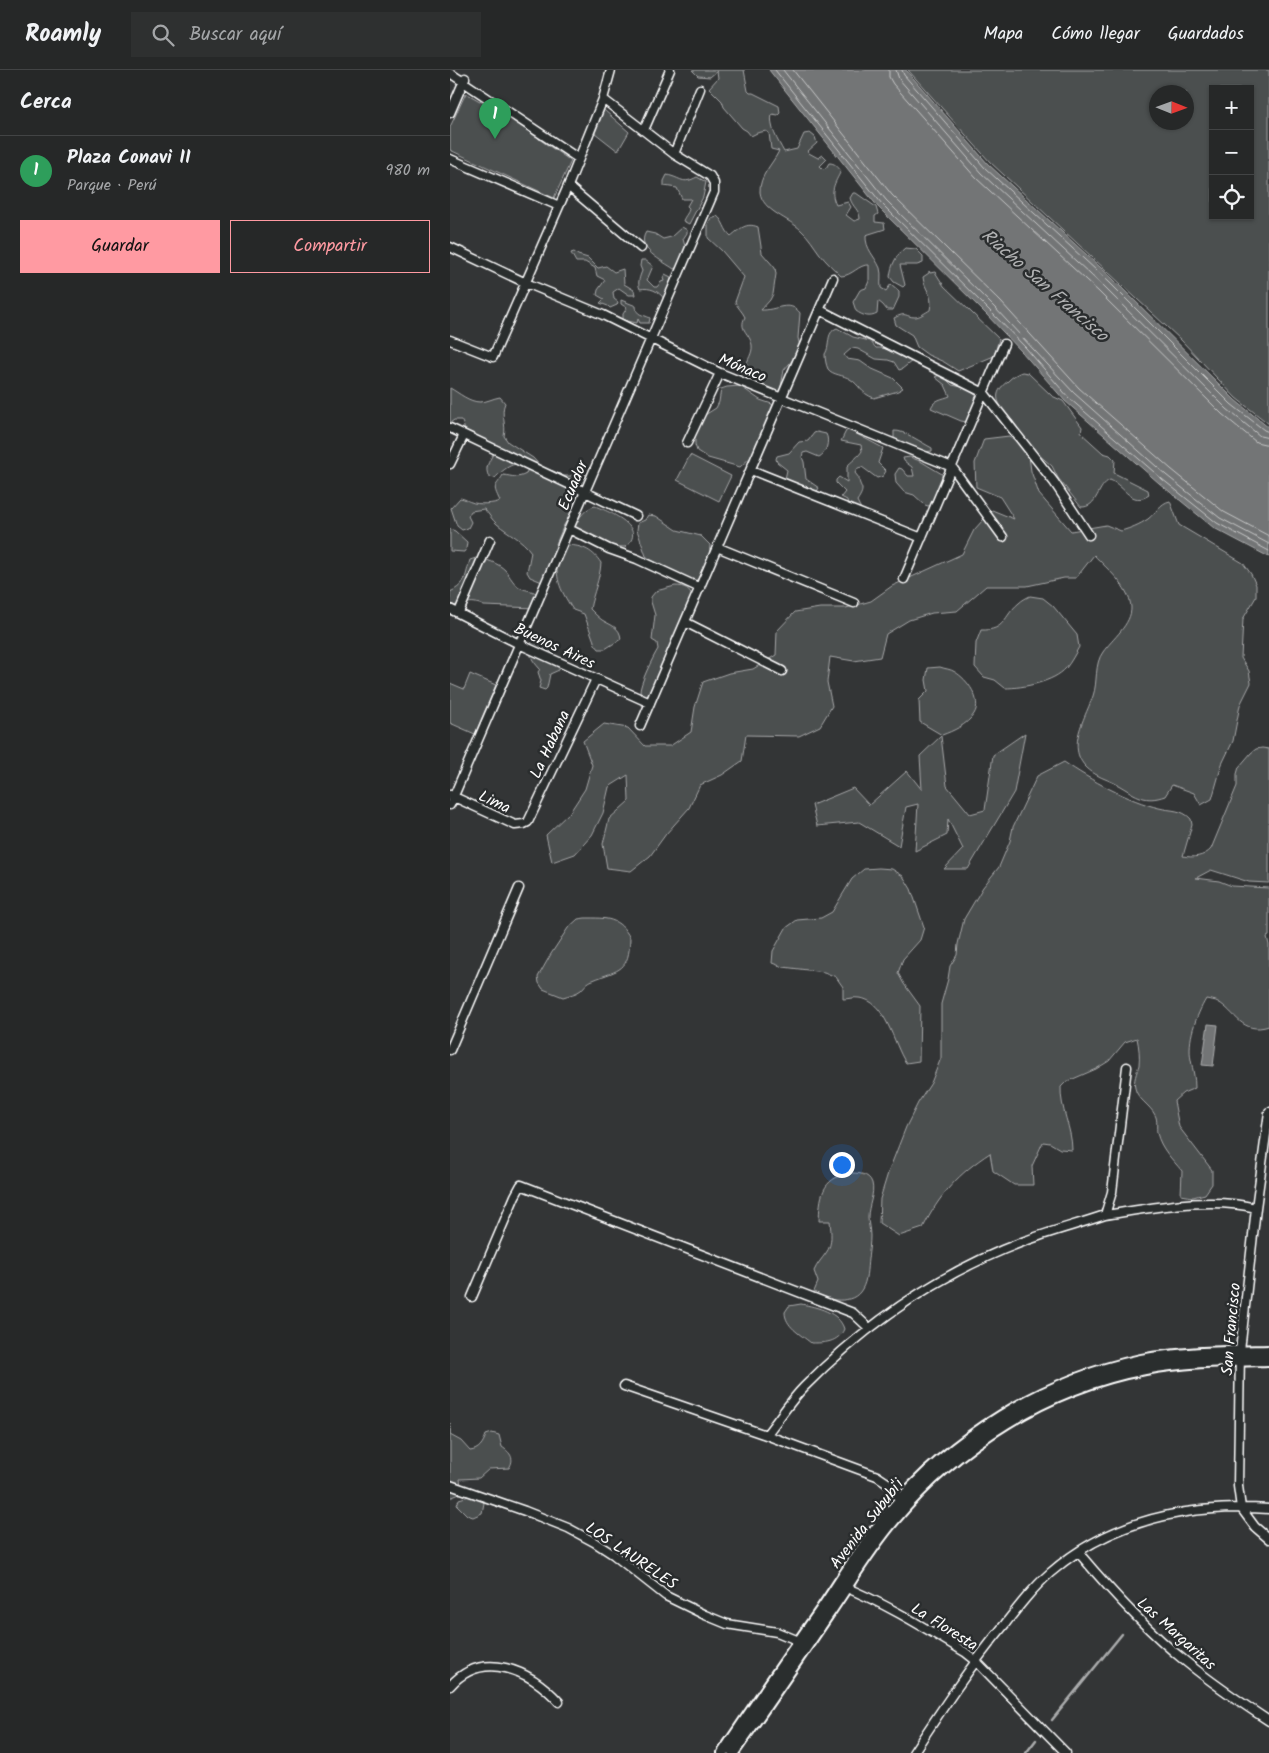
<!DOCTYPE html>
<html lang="es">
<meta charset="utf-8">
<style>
body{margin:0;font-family:Kalam,sans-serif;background:#2e3030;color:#f1f3f6}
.controls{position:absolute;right:15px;top:15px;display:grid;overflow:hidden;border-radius:0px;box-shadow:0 1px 4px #0004}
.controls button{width:45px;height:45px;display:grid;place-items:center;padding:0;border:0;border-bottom:1px solid #424445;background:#262828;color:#f1f3f6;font:25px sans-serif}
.compass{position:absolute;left:699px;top:15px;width:45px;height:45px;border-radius:50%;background:#262828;box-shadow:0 1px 4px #0004;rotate:91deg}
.you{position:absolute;left:391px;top:1094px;width:18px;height:18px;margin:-12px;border:4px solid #fff;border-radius:50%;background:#1a73e8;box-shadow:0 0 0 8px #1a73e833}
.badge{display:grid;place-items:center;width:32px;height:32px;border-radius:50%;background:#ff9aa2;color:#fff;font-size:16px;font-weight:700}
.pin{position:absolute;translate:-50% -41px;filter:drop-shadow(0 1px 2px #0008)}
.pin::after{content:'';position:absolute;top:26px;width:18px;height:15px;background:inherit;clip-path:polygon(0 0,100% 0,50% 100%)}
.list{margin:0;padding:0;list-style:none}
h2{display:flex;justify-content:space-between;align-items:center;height:65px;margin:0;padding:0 20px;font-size:21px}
h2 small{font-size:16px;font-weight:400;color:#a4a6a8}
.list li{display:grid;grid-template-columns:32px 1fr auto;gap:15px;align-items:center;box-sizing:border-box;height:70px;padding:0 20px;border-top:1px solid #424445}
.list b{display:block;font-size:19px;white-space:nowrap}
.list p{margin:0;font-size:16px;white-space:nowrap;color:#a4a6a8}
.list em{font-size:16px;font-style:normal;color:#a4a6a8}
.actions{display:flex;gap:10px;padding:15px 20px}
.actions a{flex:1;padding:11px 0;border:1px solid #ff9aa2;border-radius:0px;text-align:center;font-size:18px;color:#ff9aa2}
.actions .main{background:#ff9aa2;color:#111}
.icon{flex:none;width:28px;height:28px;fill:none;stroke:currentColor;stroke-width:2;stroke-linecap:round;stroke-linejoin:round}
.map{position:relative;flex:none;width:819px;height:1683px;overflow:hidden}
header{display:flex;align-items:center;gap:30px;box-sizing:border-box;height:70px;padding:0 25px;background:#262828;border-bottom:1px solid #424445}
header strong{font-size:24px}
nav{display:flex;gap:28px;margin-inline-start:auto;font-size:18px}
.search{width:350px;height:45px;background:#2e3030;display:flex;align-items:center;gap:12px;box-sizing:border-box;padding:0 18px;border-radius:0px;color:#a4a6a8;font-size:19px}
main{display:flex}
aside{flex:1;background:#262828}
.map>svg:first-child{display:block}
.green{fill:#4c4f50;stroke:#a6a7a8;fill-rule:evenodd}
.water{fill:#737576;stroke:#abacad}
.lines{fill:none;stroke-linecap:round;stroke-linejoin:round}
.shore{stroke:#c7c8c8;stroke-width:1}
.stream{stroke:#abacad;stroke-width:2.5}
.minor-casing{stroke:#fff;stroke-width:11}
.tertiary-casing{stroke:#fff;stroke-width:14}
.minor{stroke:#2a2d2e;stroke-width:8}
.tertiary{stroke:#2a2d2e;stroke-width:10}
.labels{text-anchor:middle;stroke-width:5;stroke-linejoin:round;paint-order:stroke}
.street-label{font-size:16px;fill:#fff;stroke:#2a2d2e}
.water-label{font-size:18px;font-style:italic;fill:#b2b3b4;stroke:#2a2d2e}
</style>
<header>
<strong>Roamly</strong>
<div class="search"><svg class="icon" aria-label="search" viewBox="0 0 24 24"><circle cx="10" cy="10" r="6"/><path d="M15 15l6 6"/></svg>Buscar aquí</div>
<nav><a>Mapa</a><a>Cómo llegar</a><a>Guardados</a></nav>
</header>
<main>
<aside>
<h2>Cerca<small></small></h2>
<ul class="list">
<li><span class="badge" style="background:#2e9e5b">1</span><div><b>Plaza Conavi II</b><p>Parque · Perú</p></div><em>980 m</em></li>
</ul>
<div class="actions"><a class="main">Guardar</a><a>Compartir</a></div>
</aside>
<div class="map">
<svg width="819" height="1683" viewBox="0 0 819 1683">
<rect width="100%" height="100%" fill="#333536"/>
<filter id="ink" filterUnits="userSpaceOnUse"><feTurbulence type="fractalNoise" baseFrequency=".02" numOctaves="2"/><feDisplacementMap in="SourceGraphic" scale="10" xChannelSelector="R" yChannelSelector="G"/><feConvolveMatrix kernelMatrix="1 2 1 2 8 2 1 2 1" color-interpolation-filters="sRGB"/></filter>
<g filter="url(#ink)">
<!-- green -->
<path class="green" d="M 242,0 L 294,0 L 298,21 L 300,23 L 303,23 L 329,36 L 330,43 L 328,45 L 322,44 C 319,57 328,71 334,82 L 347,79 L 354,64 L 360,63 L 365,67 L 367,73 L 357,82 L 368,88 L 373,85 L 377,89 L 370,96 L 373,99 L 376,98 L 379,93 C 385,93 387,96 391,101 C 385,113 379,121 386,135 L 398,132 L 401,137 L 396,145 L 404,151 L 410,149 C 410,140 402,137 400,128 L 403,123 L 406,123 L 426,137 L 428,144 L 425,146 L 425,152 L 434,153 L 435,159 L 416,165 C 415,179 425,186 430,198 C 432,205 430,211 431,218 L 436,221 L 441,214 L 449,221 L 449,227 L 443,240 L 437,240 L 433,235 L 428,231 L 427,244 C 420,248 413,246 406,241 L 403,232 L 410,220 L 416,218 L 419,211 L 419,195 C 409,194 402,206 391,206 C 384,199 376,192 370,184 C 364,176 359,167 351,160 C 340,149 312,141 310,122 C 309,106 322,95 329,81 L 321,79 L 319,63 L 316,61 L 307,63 L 301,66 L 297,61 L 292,58 L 274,37 L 272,31 L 259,18 L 268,8 L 267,1 L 260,7 L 248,6 Z
M 458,0 L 819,0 L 819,354 L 786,328 L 731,270 L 540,92 ZM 763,19 L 800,19 L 800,146 L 763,146 ZM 736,22 L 736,52 L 706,52 L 706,22 Z
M 16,23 L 47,41 L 51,39 L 64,49 L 63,51 L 85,66 L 88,66 L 89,69 L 121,91 L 104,128 L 0,80 L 0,57 Z
M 154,40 L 179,62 L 168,81 L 145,63 Z
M 217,105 C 232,108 232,115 247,107 L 256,112 L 253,127 L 239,154 L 233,151 C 235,145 239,143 239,138 L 237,136 L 241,129 L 232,129 L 227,118 L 214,116 L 214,111 Z
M 267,146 C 274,151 274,160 281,166 C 290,159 296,152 308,157 L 312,183 L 325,198 L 326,204 L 323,224 L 320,230 L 311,240 C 325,241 340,229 350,243 L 348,268 L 351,280 L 334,300 L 330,322 C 318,324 295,312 296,297 C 297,289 303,284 302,275 C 300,263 288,260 295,247 C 292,241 288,238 285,232 L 294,207 L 272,181 L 258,168 L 258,154 L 261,148 Z
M 232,157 L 237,160 L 237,163 L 233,169 L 236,180 L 229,196 L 224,199 C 213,191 185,179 196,162 L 205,164 L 213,169 L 221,167 Z
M 455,178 L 466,179 L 473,186 L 473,193 L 467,195 L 450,195 L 455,215 L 453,217 L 444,212 L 440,207 C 441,196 446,185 455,178 Z
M 124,182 L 128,185 L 138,188 L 148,198 L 156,196 L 164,202 L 173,199 L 174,214 L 184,220 L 185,225 L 179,225 L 169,218 L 163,222 L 164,229 L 168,232 L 167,235 L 160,238 L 158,236 L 150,233 L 154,229 L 147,225 L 148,220 L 155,210 L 147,206 L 145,198 L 135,192 L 126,192 L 121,183 Z
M 191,190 L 195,190 L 203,196 L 197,210 L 204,217 L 207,217 L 211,212 L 214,211 L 213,208 L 215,204 L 221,207 L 221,210 L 217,220 L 223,225 L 223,228 L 220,230 L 214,229 C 209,221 200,217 190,219 C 187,213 190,206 192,201 L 190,196 Z
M 479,201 L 480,203 L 485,202 L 494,216 L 549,269 L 544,286 L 508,301 L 494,292 L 478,285 L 467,277 L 462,265 L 446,255 L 444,248 C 457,241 455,247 465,247 C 470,247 476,242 480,240 C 484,224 474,220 473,207 L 479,203 Z
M 171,230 L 186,236 C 186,246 193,244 200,248 L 199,253 L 190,253 L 188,249 L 187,253 L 173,250 L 173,244 L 177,238 L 171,234 Z
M 387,258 L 403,267 L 420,271 L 426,278 C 435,277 456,284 462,291 L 452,299 L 449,300 L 444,292 L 438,290 L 426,289 L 408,279 L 402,278 L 394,285 L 397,289 L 410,291 L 420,298 L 443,308 L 453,318 L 448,321 L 424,328 C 410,323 410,315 400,309 C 394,305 382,305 378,299 C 376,295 375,289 375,284 C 381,275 375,263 387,258 Z
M 572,302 L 578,303 L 602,326 L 613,331 L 632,357 L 631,363 L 653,383 L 660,385 L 665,390 L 664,403 L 698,420 L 699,425 C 681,437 675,416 660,410 C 647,415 648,438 631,437 L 608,408 L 602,396 L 581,378 L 562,350 L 558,349 C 549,333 540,325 558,311 C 562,307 566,304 572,302 Z
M 489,305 L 495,308 L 502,315 L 517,318 L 528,327 L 517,352 L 511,351 L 481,338 C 484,329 493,329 500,326 L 495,315 L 485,307 Z
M 290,316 L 310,330 L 322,334 L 324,340 L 310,368 L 306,374 L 306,385 L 301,387 L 290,397 L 258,388 L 247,381 L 245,375 L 245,361 L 250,348 L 266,338 L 269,332 L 271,319 L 277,317 Z
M 0,318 C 9,323 19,332 30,332 C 37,332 43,328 50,327 L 55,333 C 50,344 57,355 54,366 L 58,372 L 83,388 L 92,398 L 103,401 L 114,406 L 121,406 L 125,402 L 138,405 L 138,412 L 130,430 L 114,455 L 106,474 L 103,509 L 101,512 L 92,512 L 80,507 L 77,502 L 81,482 C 72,469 59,464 47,454 C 42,450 39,444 34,439 L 21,441 L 18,446 L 21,452 L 18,458 L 12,460 L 7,456 L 1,438 L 10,428 C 16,429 17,431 21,432 C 27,435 45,434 50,431 C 42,414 45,419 53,405 C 63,406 67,409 76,404 L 78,398 C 66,388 54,399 45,408 L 39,407 C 34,398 39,392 43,384 L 49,384 L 32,373 L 20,372 C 14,366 16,358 11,350 L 4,350 L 0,353 Z
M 399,360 L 433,378 L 428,393 L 436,401 L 433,406 L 427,408 L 412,397 L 408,398 L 405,403 L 409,408 C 409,419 417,416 407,431 L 412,441 L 398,436 L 397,430 L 391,427 L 395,422 L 386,413 L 386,410 L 389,407 L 397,412 L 397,396 C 401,392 409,386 412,381 L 411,375 L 391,371 L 396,361 Z
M 444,361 C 454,360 472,373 482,378 L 482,381 L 474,382 L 447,370 L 444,368 Z
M 367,362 L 376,364 C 380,371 376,384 369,387 L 357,382 L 353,383 L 352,387 L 354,392 L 356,409 L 369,418 L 366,423 L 338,411 L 335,409 L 337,400 L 327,392 L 326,389 L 327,386 L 339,383 L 349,372 L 358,371 L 364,363 Z
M 559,366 L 578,379 L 581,401 L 589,424 L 621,461 L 656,455 L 671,461 C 681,458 689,455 698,449 C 706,443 710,433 720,431 L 729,455 L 793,493 L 801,504 L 806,515 L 806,527 L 793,549 L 791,588 L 799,601 L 801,613 L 790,635 L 783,671 L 772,694 L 762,729 L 751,735 L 744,723 L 722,715 L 715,726 C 695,733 687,726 670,716 C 662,711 653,709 645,704 C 612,684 633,653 643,626 C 648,612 644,594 653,582 C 662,569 682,554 681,537 C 679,516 657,499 644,485 L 626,508 L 614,508 L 577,516 L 536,516 L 507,541 L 482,543 L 459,550 L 436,564 L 430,587 L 404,591 L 380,587 L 377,612 L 382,636 L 370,656 L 349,666 L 296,665 L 292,691 L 272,705 L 250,715 L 239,738 L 216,764 L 200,786 L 181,801 L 157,798 L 153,774 L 159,749 L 179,731 L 178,705 L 159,717 L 153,743 L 142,765 L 125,784 L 102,792 L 96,765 L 120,742 L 135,719 L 142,695 L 133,671 L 154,654 L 178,658 L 195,676 L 220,676 L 241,662 L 245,637 L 253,612 L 279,603 L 303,599 L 326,585 L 327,561 L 345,542 L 370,538 L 396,538 L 421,531 L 442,516 L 512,484 L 524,460 L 542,440 L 564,449 L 550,427 L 526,417 L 525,393 L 534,369 Z
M 240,385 L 281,406 L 269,431 L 227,410 Z
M 460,387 L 472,392 L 492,404 L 492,418 L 484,435 L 478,436 L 475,435 L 464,425 L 454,422 L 446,413 L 445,404 L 449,398 L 452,399 L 458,406 L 464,406 L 462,397 L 454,391 L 453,388 Z
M 145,436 C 160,442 199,458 175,477 L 155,476 L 127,462 L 125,456 C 128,448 136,438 145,436 Z
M 198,445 L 206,446 L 227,460 L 251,466 L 260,475 L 259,488 L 247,510 L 241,511 L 226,502 L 201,490 L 196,486 L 187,460 L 188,453 L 195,450 Z
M 0,459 L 5,461 L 17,472 L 16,479 L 14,482 L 0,481 Z
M 114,475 C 130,475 142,479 151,493 C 150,509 143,523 140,539 C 144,543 148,547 152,550 C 162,556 170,557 171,569 L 155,579 L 149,579 L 145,574 L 134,544 L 123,540 C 108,516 106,510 107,482 Z
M 26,488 C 36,489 48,493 55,500 C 60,506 64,515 71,518 C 77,521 83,520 89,525 L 86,538 L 34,536 C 21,529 12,534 0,541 L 0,522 C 17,514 15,506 20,490 Z
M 225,516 C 234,516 241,518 242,528 L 201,624 L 196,627 L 190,623 C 189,615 203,587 208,579 L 207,573 L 202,570 L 205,545 L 201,532 L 201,527 L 206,521 Z
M 580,526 L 593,528 L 603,536 L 627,565 L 629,577 C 625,584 621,592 616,598 C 604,612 573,618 555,618 L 545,610 L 534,607 L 525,597 L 526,573 L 531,560 C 556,561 553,546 569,533 C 572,530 576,528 580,526 Z
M 84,572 C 96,577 112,586 109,600 L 100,604 L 97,618 L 95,620 L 89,618 L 91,611 L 88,602 L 90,599 C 82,590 78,585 81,573 Z
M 490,597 C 495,599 501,599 505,602 C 517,609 533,630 524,644 C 517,655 503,661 492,665 L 470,652 L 469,630 L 478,621 L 476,610 L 478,598 Z
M 20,604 L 46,615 L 25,664 L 0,653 L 0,613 L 14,619 Z
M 575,663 L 564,722 L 518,799 L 494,799 L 513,779 L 498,749 L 497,765 L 465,781 L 468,734 L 456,737 L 449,776 L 409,752 L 367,756 L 362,735 L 403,718 L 419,735 L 457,701 L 472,720 L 470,686 L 491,666 L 497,716 L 520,744 L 535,740 L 543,685 Z
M 812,678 L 819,679 L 819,813 L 799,812 L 761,800 L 746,808 L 769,811 L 782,816 L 819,818 L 819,866 L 817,867 L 819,875 L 819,956 C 791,965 786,942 768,932 C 765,930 760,930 756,929 C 746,946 737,970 741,990 C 743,1001 745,1007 745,1018 L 733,1023 L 724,1031 L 729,1057 L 762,1100 L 762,1114 L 755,1124 L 743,1127 L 731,1125 L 732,1101 C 722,1089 711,1079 707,1063 C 706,1057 708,1050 705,1045 C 700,1035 687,1029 685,1018 C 683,1011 687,1002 689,995 C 690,986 689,977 687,968 L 675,972 L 659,991 L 646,999 L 616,1012 L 611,1017 C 610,1039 622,1058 622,1080 L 610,1079 L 600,1073 L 593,1072 L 582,1096 L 583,1115 L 564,1115 L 543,1101 L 540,1083 C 509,1103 489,1125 473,1158 L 449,1166 L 429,1153 L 430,1129 L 438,1103 L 456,1057 L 468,1033 L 481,1013 L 491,988 L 491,934 L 498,909 L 500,896 L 507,885 L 508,874 L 514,849 L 533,817 L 549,797 L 560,771 L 563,757 L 587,706 L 614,692 C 640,710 679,731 709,738 C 721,741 732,739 741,749 L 742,755 L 733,786 C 743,788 754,787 761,779 L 787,716 L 787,704 L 789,697 L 801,683 L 806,679 Z
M 429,798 L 442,799 L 453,806 L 461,819 L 474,857 L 470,870 L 453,889 L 448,903 L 454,914 L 470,936 L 469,991 L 456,993 C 443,974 436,930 409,928 C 404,927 398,929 393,929 L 393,917 L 386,907 L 374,902 L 333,897 L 322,893 L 323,881 L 336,858 L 347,850 L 371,848 L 382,842 L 402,809 L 414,799 Z
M 135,848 C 157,848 169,847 180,868 C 179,902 170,899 143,910 C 137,912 135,916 131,920 C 126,924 119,925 113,927 L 93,919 L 89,913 L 88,907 L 101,884 L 118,858 L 128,849 Z
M 399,1103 C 407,1103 419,1103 422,1113 C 425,1124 418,1136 418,1147 C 418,1153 420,1159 420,1166 C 420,1173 419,1181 418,1189 C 417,1198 417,1211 412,1219 C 403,1236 377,1230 363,1224 L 368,1212 L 364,1201 C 367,1194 371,1190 376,1183 C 383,1174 381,1162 380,1151 L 369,1151 C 370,1127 371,1109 399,1103 Z
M 351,1234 C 367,1237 389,1242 394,1259 C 388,1273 374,1273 361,1273 C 350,1264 335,1256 335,1242 L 339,1236 Z
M 0,1353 L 0,1365 L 11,1371 L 20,1381 C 29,1380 33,1374 36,1365 L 42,1363 L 49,1365 L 52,1377 C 61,1383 65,1389 59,1398 L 39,1399 L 29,1408 L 10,1409 L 12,1423 L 0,1428 Z
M 19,1426 L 29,1428 L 34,1433 L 32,1443 L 23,1447 L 17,1445 L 7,1435 L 9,1429 Z"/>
<!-- water -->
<path class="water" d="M 319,0 L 456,0 L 538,94 L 662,208 L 785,330 L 819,358 L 819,487 L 764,458 L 709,413 L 615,331 L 572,282 L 537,245 L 428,137 Z
M 758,954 L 768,955 L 763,996 L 752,995 Z"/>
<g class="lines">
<!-- shore -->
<path class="shore" d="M 325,0 L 432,134 L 541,242 L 576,278 L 619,328 L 712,409 L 767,453 L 819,481
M 333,0 L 436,130 L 545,238 L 624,323 L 716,405 L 770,448 L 819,474
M 343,0 L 442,125 L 551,232 L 629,318 L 721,399 L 774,442 L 819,466
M 439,0 L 439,7 L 443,14 L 526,108 L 649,222 L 772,344 L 806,372 L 819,375
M 446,0 L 449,9 L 531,103 L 654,217 L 777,339 L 810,366 L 819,368
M 452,0 L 454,5 L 535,98 L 659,212 L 781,334 L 814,360 L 819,362"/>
<!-- stream -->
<path class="stream" d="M 602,1650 L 672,1564
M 576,1683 L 586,1670"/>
<!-- minor casing -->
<g class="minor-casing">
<path id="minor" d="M 0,3 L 129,89
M 0,43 L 15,8
M 194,60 L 220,0
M 224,84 L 250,19
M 0,89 L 109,136
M 118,116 L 191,178
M 0,177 L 76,213 L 153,245 L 270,303 L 502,397 L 553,467
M 370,240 L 534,323 L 604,412 L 639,465
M 0,270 L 43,287 L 118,116 L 153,29 L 161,0
M 0,358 L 186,446
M 237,373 L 270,303
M 0,394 L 14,365
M 301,400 L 472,468
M 119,459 L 159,479 L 187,489 L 250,518
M 267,477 L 404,533
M 454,509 L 554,274
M 0,539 L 69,574 L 200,633
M 9,542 L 40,470
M 235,552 L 332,601
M 190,656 L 383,208
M 0,725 L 65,755 L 74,754 L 78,752 L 146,609
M 0,735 L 264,122 L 264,113 L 260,106 L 224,84 L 153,29
M 0,980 L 69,818
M 819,1042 L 806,1138 L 790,1281 L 788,1416 L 791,1438 L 805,1457 L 819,1469
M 655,1145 C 702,1138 760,1126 806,1138
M 22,1227 L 65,1126 L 71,1115 L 403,1243 L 419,1258
M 174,1316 L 316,1365 L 427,1406 L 439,1414 L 453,1433
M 316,1365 C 329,1349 340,1331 354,1317 C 417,1253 492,1202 575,1171 C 601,1161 629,1154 655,1145 L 662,1122 L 677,997
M 0,1415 L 75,1441 L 118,1458 L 144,1472 L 164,1485 L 216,1526 L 255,1545 L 277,1554 L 327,1562 L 349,1571
M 628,1482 C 660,1520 696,1560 735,1591 C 762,1613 790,1632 819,1651
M 392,1516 C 435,1533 475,1558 515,1582 L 525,1590 L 616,1683
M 0,1616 C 33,1579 80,1600 109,1632
M 463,1683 C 492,1639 521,1595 555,1554 C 569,1536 583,1518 600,1503 C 662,1449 739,1434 819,1439"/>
</g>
<!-- tertiary casing -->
<g class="tertiary-casing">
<path id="tertiary" d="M 273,1683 C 305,1635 338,1587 371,1540 C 393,1508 413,1473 438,1444 C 502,1367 592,1311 691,1290 C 733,1282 776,1282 819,1281
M 283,1683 C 315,1637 346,1592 377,1546 C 399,1514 419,1479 444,1450 C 507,1374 598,1317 695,1299 C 736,1291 778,1291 819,1290"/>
</g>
<!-- minor -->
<use href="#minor" class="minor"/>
<!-- tertiary -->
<use href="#tertiary" class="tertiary"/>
</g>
</g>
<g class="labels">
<!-- street labels -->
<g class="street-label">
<text transform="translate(293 297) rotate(23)" y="6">Mónaco</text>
<text transform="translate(122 415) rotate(-67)" y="6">Ecuador</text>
<text transform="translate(105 575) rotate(25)" y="6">Buenos Aires</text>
<text transform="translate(99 674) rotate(-65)" y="6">La Habana</text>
<text transform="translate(45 731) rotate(25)" y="6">Lima</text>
<text transform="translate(780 1259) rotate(-85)" y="6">San Francisco</text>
<text transform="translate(416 1453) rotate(-52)" y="6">Avenida Sububi'i</text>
<text transform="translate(182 1485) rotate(34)" y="6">LOS LAURELES</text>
<text transform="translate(495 1556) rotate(32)" y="6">La Floresta</text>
<text transform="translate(727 1563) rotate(42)" y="6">Las Margaritas</text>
</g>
<!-- water labels -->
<g class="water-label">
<text transform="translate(595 215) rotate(41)" y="6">Riacho San Francisco</text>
</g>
</g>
</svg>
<div class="controls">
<button>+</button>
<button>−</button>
<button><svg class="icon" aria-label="locate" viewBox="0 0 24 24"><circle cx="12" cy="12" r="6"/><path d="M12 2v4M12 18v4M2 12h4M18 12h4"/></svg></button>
</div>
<svg class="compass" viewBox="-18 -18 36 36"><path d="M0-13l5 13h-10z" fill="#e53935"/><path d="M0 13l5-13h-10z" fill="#a4a6a8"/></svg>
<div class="you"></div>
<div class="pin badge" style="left:45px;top:69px;background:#2e9e5b">1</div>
</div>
</main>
